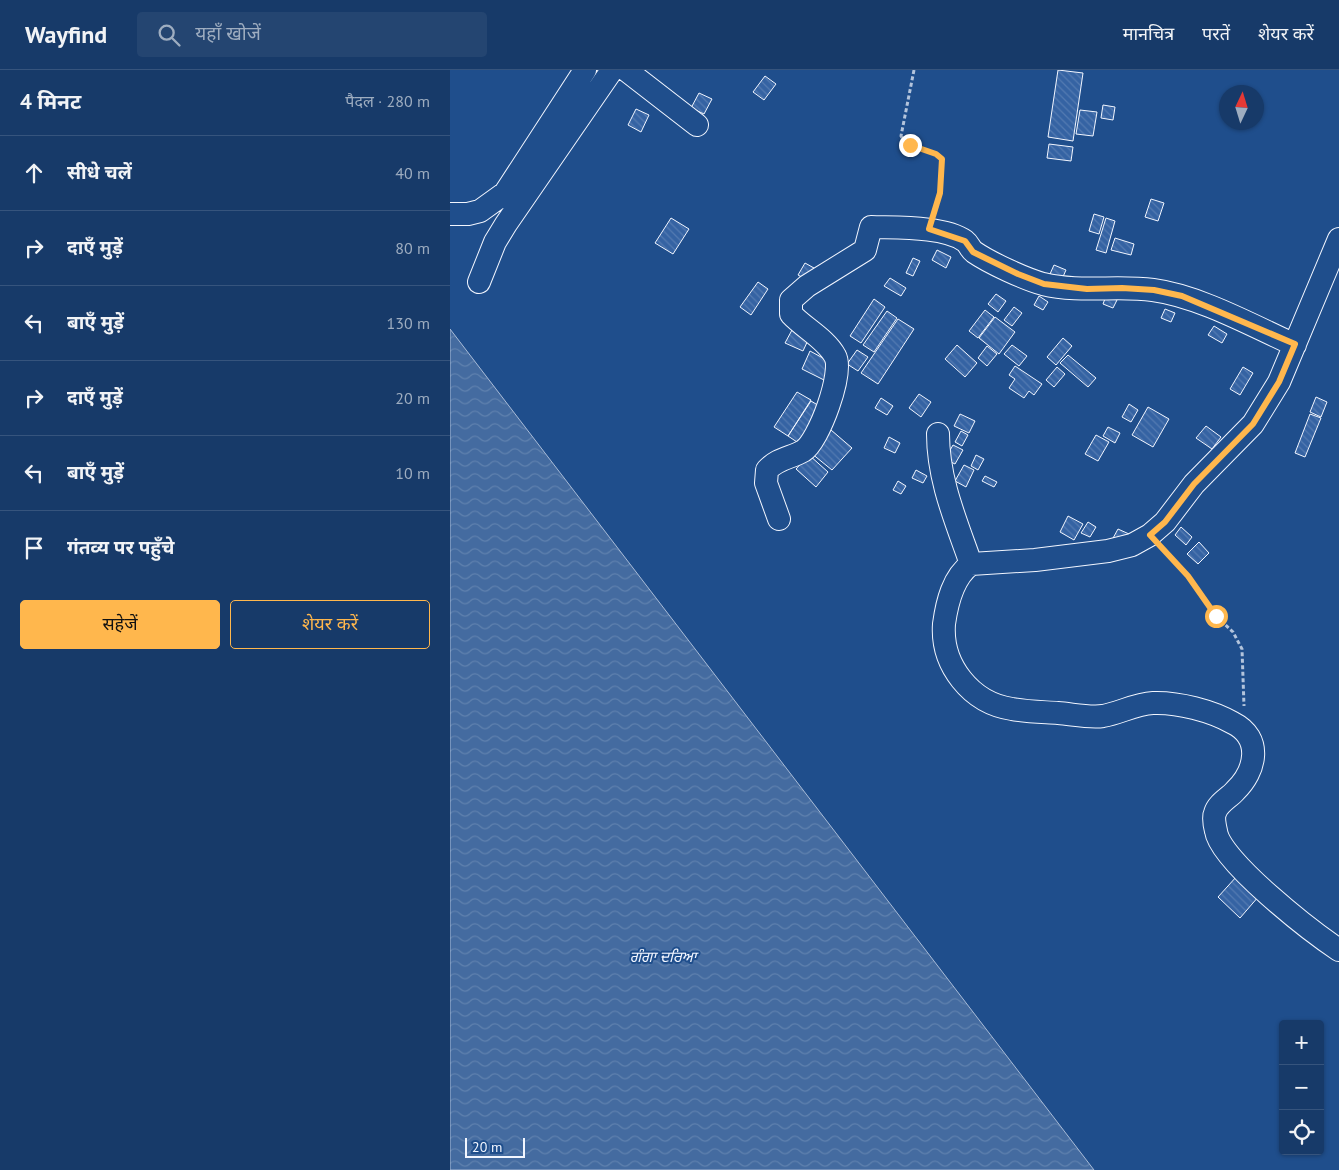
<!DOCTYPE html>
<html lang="hi">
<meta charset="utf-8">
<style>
body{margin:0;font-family:"PT Sans","Noto Sans Devanagari","Noto Sans Gurmukhi",sans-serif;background:#244571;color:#f1f3f6}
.controls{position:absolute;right:15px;bottom:15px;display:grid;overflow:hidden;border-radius:5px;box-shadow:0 1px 4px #0004}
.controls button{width:45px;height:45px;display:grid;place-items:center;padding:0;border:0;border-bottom:1px solid #36547d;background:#173a69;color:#f1f3f6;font:25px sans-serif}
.compass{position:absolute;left:769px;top:15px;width:45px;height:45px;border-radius:50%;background:#173a69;box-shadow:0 1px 4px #0004;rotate:4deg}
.scale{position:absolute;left:15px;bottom:12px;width:60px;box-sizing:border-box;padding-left:5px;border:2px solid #f2f6ff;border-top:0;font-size:14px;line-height:18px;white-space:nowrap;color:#f2f6ff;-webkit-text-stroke:4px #1f4e8c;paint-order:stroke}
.stop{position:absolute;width:15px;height:15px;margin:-11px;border:4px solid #ffb74d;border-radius:50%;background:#fff}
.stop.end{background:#ffb74d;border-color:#fff;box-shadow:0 1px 5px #0008}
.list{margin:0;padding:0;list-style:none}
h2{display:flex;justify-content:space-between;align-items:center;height:65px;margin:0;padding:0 20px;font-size:21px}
h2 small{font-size:16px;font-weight:400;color:#9eadc0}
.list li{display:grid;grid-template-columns:32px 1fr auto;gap:15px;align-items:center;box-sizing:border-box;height:75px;padding:0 20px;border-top:1px solid #36547d}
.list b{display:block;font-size:19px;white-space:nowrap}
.list em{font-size:16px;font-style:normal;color:#9eadc0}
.actions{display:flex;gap:10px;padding:15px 20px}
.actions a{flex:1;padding:11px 0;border:1px solid #ffb74d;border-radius:5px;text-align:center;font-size:18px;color:#ffb74d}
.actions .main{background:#ffb74d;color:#111}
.icon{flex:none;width:28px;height:28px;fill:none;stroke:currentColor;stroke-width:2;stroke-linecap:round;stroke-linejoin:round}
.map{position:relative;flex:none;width:889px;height:1100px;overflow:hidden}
header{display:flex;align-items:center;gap:30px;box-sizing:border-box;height:70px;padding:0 25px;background:#173a69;border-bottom:1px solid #36547d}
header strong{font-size:24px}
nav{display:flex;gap:28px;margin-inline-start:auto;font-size:18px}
.search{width:350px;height:45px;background:#244571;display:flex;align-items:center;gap:12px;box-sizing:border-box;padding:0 18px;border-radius:5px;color:#9eadc0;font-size:19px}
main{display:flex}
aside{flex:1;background:#173a69}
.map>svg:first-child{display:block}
.water{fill:url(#water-waves);stroke:#a8bbd7}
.building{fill:url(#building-back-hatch);stroke:#f2f6ff}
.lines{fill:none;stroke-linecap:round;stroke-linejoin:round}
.minor-casing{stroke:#f2f6ff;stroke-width:24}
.path{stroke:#b3c4dc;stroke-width:3;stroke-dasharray:4 2.5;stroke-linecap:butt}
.minor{stroke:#1f4e8c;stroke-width:22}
.route{stroke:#ffb74d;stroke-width:6}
.labels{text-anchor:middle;stroke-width:4;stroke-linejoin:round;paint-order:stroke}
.water-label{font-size:15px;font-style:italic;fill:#f2f6ff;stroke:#1f4e8c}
</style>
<header>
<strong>Wayfind</strong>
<div class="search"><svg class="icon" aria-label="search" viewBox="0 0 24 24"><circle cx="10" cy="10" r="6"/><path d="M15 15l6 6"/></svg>यहाँ खोजें</div>
<nav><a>मानचित्र</a><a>परतें</a><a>शेयर करें</a></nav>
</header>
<main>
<aside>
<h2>4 मिनट<small>पैदल · 280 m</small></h2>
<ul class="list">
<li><svg class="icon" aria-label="ahead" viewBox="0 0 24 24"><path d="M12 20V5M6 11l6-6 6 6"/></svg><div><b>सीधे चलें</b></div><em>40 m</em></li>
<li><svg class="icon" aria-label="right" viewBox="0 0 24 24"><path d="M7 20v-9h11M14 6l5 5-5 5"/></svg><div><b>दाएँ मुड़ें</b></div><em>80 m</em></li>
<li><svg class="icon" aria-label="left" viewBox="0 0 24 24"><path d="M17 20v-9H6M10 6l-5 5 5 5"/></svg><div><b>बाएँ मुड़ें</b></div><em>130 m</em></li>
<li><svg class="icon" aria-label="right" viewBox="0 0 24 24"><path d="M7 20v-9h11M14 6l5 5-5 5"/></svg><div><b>दाएँ मुड़ें</b></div><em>20 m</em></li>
<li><svg class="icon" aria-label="left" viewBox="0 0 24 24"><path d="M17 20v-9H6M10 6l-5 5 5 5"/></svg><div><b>बाएँ मुड़ें</b></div><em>10 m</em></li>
<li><svg class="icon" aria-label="arrive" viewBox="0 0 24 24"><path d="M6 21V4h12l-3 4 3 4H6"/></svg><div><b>गंतव्य पर पहुँचे</b></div></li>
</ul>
<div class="actions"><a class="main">सहेजें</a><a>शेयर करें</a></div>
</aside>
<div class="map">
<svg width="889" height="1100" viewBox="0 0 889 1100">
<defs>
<pattern id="water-waves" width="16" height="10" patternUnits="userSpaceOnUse" patternTransform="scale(1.25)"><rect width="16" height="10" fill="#446ba0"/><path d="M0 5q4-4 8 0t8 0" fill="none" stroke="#5f81ae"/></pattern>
<pattern id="building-back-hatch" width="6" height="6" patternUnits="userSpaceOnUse" patternTransform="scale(1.25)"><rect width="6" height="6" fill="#3563a3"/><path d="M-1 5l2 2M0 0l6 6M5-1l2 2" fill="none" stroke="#537ab1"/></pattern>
</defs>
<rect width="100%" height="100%" fill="#1f4e8c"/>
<!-- water -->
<path class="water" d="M 0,259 L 644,1100 L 0,1100 Z"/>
<!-- building -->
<path class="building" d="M 608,0 L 633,3 L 623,71 L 598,67 Z
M 315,6 L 326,14 L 314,30 L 303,22 Z
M 249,23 L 262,29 L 254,44 L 241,38 Z
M 653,35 L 665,37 L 663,50 L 651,48 Z
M 186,39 L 199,45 L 191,62 L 178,55 Z
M 630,40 L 647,42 L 643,66 L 626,64 Z
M 599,74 L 623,77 L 621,91 L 597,88 Z
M 701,129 L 714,133 L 708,151 L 695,147 Z
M 644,144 L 654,147 L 649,164 L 639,161 Z
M 221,148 L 239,159 L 223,184 L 205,173 Z
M 656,148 L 665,151 L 656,183 L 646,180 Z
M 665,168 L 684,174 L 681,185 L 661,180 Z
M 487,180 L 501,187 L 496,198 L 482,190 Z
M 463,188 L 470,191 L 463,206 L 456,203 Z
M 355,193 L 364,198 L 357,210 L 348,205 Z
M 604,195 L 616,200 L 612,209 L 600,204 Z
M 440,208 L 456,218 L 451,226 L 434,216 Z
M 308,212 L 318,219 L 301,245 L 290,237 Z
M 546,224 L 556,231 L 548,242 L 538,234 Z
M 589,226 L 598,232 L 593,240 L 584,235 Z
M 656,226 L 667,230 L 663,238 L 653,234 Z
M 424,229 L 435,237 L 411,273 L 400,266 Z
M 564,237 L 572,243 L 562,256 L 554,250 Z
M 715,239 L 725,243 L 721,252 L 711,248 Z
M 535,240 L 544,247 L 528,268 L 519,261 Z
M 437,241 L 447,248 L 424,282 L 413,275 Z
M 545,247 L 565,262 L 549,284 L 529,268 Z
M 448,249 L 464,259 L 428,314 L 411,303 Z
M 764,256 L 777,264 L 772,273 L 758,265 Z
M 342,260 L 359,268 L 353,281 L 335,273 Z
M 613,268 L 622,276 L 606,295 L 597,287 Z
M 507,275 L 527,293 L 515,307 L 495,289 Z
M 562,275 L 577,286 L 569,296 L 554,284 Z
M 537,276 L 547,284 L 537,296 L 528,288 Z
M 407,280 L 418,287 L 408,301 L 397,294 Z
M 360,281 L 384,294 L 376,311 L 352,299 Z
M 618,285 L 646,308 L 638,317 L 610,293 Z
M 565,296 L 592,314 L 584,325 L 579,321 L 574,328 L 559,318 L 565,309 L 559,305 Z
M 607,297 L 615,304 L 604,317 L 596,310 Z
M 793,297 L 803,303 L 790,325 L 780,319 Z
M 347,322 L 361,330 L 338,366 L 324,357 Z
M 469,324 L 481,332 L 471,347 L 459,338 Z
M 866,327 L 877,332 L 871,347 L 860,342 Z
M 431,328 L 443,336 L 437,345 L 425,338 Z
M 361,331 L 376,340 L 353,376 L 338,366 Z
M 679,334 L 688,340 L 681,352 L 672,347 Z
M 698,337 L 719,349 L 703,377 L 682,365 Z
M 510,344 L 525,351 L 519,363 L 504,356 Z
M 860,344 L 871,348 L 855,387 L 845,383 Z
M 756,356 L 771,367 L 762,379 L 746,368 Z
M 658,357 L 670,363 L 665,373 L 653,366 Z
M 381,360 L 402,378 L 382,400 L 361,383 Z
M 511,361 L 518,365 L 512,376 L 505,372 Z
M 646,365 L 659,372 L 648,391 L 635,384 Z
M 439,367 L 450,373 L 445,383 L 434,378 Z
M 503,375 L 513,380 L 505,394 L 495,389 Z
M 359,385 L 378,402 L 366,417 L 346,399 Z
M 526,385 L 534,389 L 528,400 L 521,396 Z
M 514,395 L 524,400 L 516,417 L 505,411 Z
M 466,400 L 477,406 L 473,413 L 462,408 Z
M 535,406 L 547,412 L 544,417 L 532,411 Z
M 448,411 L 456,416 L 451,424 L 443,420 Z
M 618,446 L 633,454 L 624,470 L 610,462 Z
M 638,452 L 646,457 L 640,467 L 631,463 Z
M 731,457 L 742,467 L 736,475 L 725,465 Z
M 668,459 L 679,464 L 662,470 Z
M 749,472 L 759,483 L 748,494 L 737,484 Z
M 787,806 L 809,826 L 790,848 L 768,827 Z"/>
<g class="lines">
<!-- minor casing -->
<g class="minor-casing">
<path id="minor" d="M 176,0 L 247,55
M 0,144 L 18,144 L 30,141 L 55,123 L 135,0
M 889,169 L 829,312 L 803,354 L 744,414 L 715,452 L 700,465 L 682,475 L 658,481 L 585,490 L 521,494 C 503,507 497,532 494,554 C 491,595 521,633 562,639 C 577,642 593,642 608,643 C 622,644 639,648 653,646 C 670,643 685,634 703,633 C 728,632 762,641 783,653 C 813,668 806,701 785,721 C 779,728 768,733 765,743 C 763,747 765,757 766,761 C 770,791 862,862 889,880
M 29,212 L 45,172 L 56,154 L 162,0
M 488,364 C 488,410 506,451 521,494
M 329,449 L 316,413 L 317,400 C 328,388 341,388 353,381 C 369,371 394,302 385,286 C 376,269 354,258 341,244 L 341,230 L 357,216 L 415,180 L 421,157 C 446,158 494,156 515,171 C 519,174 520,179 524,182 C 540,193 575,209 593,214 C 630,223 667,215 703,220 C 749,226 803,256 845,275"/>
</g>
<!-- path -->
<path class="path" d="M 464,0 L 451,66 C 460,82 485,77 492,89 L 490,123 L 486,140
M 714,480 L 738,506 L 766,546 L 783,562 L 792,579 L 794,636"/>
<!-- minor -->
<use href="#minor" class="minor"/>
</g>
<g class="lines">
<!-- route -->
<path class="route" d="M 460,75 L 486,84 L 492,89 L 490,123 L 479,159 L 515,171 L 523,182 L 568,204 L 594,214 L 637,219 L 672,218 L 704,220 L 732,226 L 845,274 L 829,312 L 803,354 L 744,414 L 715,452 L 700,465 L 738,506 L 766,546"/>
</g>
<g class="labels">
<!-- water labels -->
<g class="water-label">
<text x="213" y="892">ਗੰਗਾ ਦਰਿਆ</text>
</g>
</g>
</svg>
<div class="controls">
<button>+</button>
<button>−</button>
<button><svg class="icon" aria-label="locate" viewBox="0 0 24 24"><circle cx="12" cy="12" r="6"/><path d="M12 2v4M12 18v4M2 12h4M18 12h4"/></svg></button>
</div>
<svg class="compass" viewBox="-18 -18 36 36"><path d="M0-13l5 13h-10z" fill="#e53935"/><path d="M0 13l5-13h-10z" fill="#9eadc0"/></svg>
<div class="scale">20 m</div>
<div class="stop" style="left:766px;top:546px"></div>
<div class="stop end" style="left:460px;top:75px"></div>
</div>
</main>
